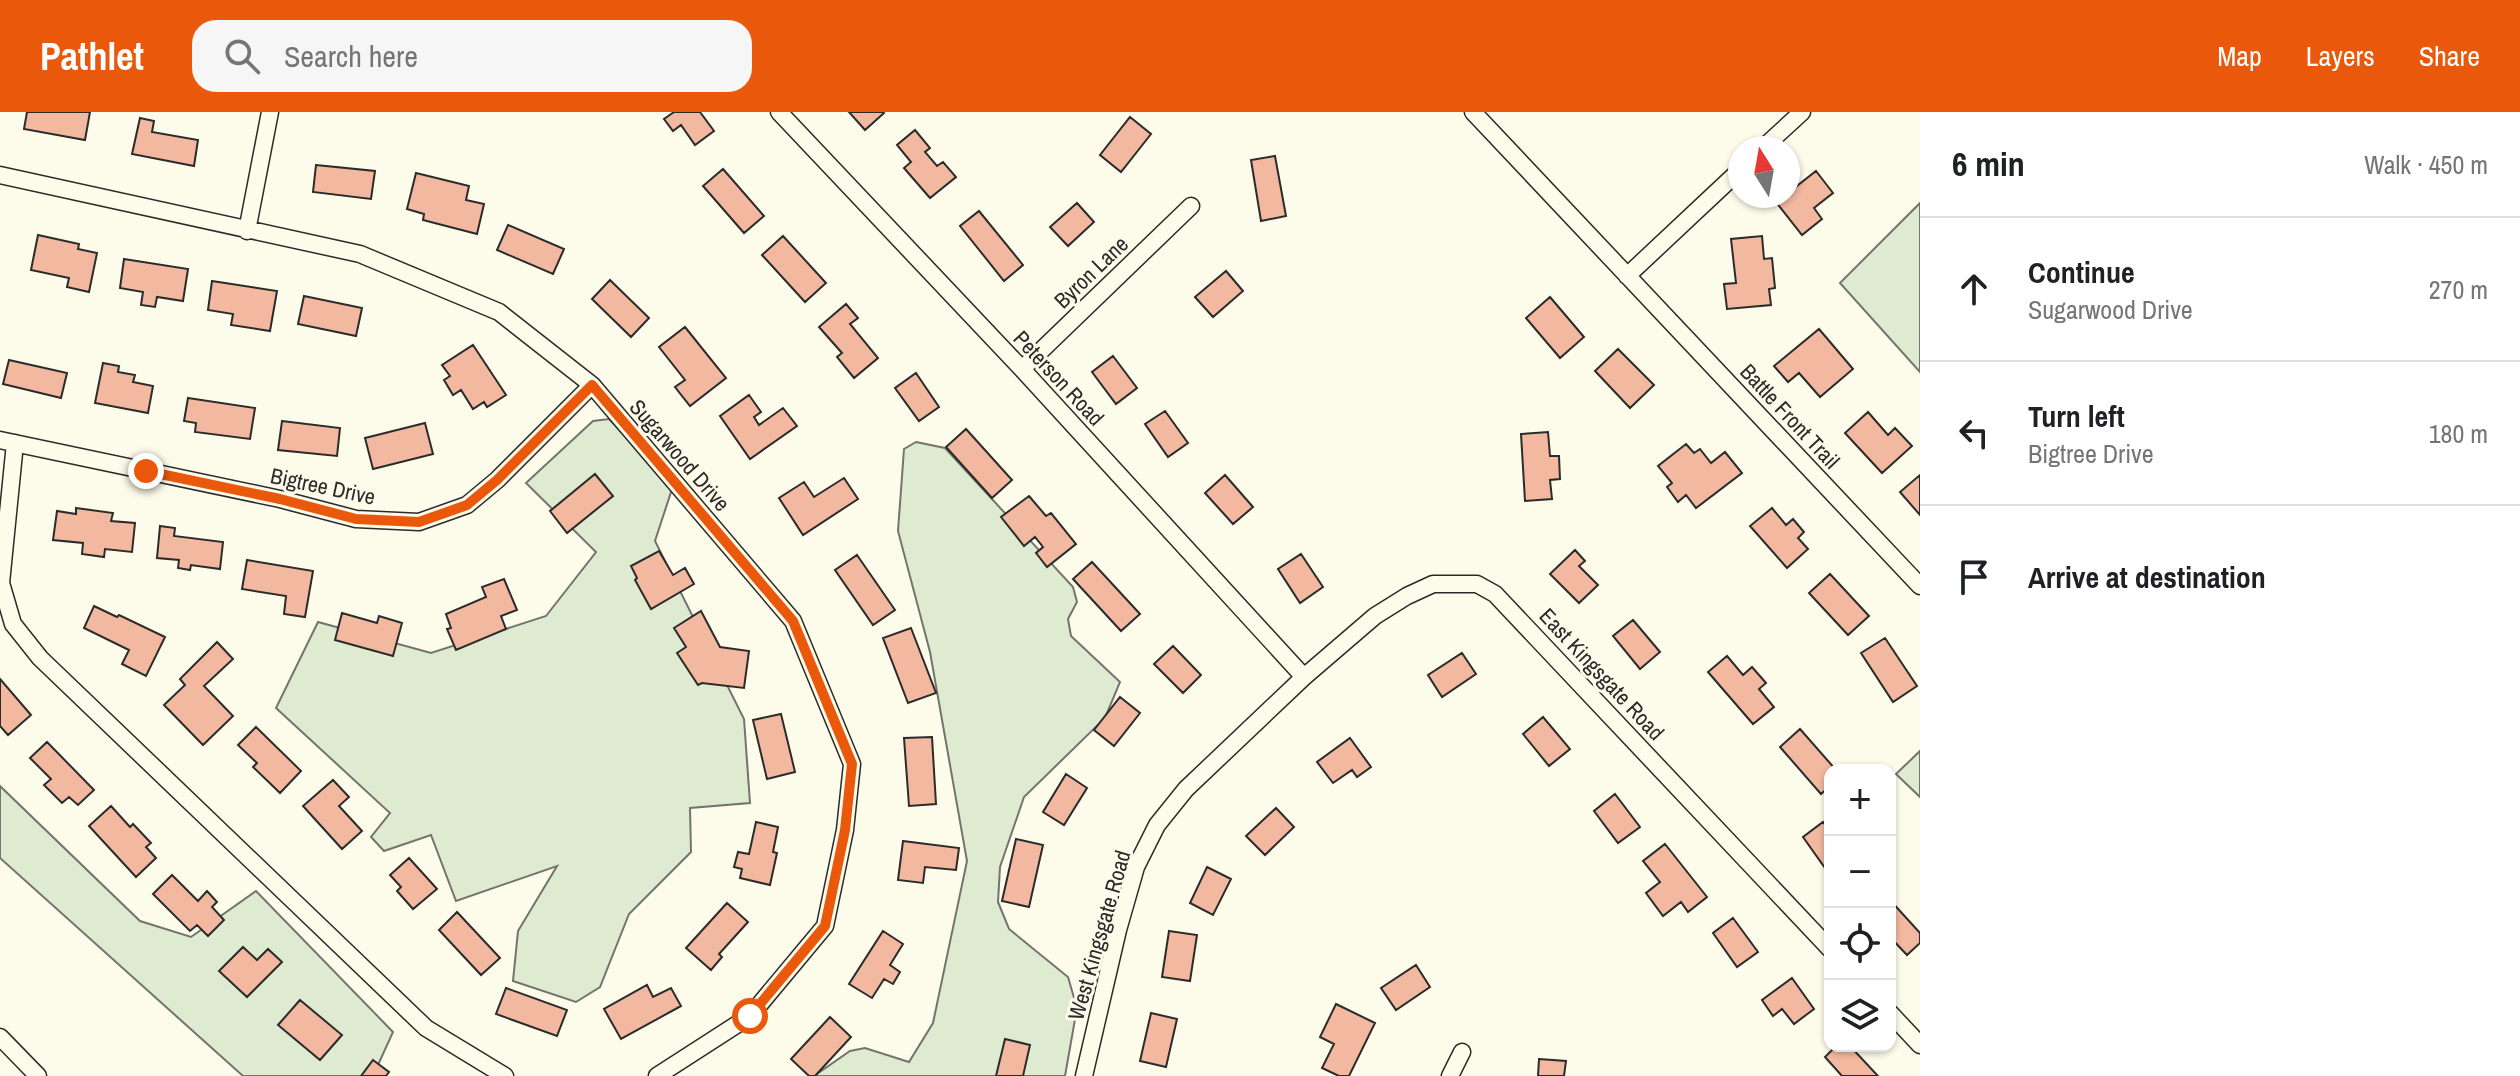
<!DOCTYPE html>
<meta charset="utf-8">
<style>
body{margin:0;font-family:"Archivo Narrow",sans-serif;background:#f6f6f6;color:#202124}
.controls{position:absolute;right:24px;bottom:24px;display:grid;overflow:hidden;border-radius:16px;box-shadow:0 2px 6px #0004}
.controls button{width:72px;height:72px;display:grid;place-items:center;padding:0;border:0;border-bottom:2px solid #e0e0e0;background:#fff;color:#202124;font:40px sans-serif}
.compass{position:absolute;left:1728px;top:24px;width:72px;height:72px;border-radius:50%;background:#fff;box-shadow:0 2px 6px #0004;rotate:349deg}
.stop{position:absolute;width:24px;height:24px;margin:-18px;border:6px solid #ea580c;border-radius:50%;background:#fff}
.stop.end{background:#ea580c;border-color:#fff;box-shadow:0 2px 8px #0008}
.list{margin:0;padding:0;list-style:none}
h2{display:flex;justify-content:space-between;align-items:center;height:104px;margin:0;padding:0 32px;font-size:34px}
h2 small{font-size:26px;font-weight:400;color:#757577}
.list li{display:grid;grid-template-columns:52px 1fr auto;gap:24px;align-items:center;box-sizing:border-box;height:144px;padding:0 32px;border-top:2px solid #e0e0e0}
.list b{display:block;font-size:30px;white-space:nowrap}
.list p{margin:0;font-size:26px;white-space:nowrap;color:#757577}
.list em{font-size:26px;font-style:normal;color:#757577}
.icon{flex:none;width:44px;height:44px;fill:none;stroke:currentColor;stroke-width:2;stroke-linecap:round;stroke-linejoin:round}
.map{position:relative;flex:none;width:1920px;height:964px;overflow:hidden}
header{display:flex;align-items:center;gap:48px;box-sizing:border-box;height:112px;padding:0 40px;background:#ea580c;color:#fff}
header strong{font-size:38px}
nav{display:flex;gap:44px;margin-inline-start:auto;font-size:28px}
.search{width:560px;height:72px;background:#f6f6f6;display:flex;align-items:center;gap:20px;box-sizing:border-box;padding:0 28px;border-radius:24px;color:#757577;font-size:30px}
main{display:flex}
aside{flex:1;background:#fff}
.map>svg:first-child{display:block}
.green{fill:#deebd1;stroke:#74746e;stroke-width:2}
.building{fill:#f2b8a0;stroke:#2b2b2b;stroke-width:2}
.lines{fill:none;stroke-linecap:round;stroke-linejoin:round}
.street-casing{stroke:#2b2b2b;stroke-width:19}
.street{stroke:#fdfbea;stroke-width:16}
.route{stroke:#ea580c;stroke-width:10}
.labels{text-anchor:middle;stroke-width:6;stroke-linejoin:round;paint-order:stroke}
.street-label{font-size:22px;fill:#2b2b2b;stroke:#fdfbea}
</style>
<header>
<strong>Pathlet</strong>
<div class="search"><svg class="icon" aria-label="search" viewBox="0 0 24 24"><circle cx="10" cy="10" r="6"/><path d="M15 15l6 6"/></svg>Search here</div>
<nav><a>Map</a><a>Layers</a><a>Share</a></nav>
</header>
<main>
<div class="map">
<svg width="1920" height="964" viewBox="0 0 1920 964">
<rect width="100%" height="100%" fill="#fdfbea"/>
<!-- green -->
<path class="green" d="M 1920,91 L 1920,260 L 1840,171 Z
M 609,307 L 673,374 L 655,429 L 744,607 L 750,691 L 690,696 L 691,740 L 629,802 L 600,875 L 576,890 L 513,869 L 518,819 L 557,754 L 456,789 L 431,723 L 384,739 L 371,725 L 390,701 L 276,596 L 318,510 L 431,541 L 546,504 L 596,440 L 526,371 L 593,309 Z
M 916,330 L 945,336 L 1073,475 L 1077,490 L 1068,507 L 1071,524 L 1120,570 L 1105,606 L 1024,685 L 1000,755 L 998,790 L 1009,817 L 1068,865 L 1077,896 L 1065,964 L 814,964 L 850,939 L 865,936 L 909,950 L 933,911 L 967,749 L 930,540 L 898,419 L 904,337 Z
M 1920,639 L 1920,685 L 1896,662 Z
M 0,674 L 140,809 L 191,825 L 256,779 L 393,920 L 373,964 L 243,964 L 0,746 Z"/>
<!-- building -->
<path class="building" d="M 27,0 L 90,0 L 85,28 L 24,17 Z
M 674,0 L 700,0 L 714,19 L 695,33 L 681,13 L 673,19 L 664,7 Z
M 849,0 L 883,0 L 884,1 L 865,18 Z
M 1130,5 L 1151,22 L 1121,60 L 1100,43 Z
M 140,6 L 154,9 L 152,20 L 198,28 L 194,54 L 132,42 Z
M 915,18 L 930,36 L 925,40 L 937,54 L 943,50 L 956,65 L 930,86 L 904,56 L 911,50 L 897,33 Z
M 1275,44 L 1286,104 L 1261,109 L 1251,48 Z
M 316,53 L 375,59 L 371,87 L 313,80 Z
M 723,57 L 764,104 L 744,121 L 703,74 Z
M 1816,59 L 1833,81 L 1814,96 L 1822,107 L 1802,123 L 1776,90 L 1784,84 L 1788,84 L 1788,81 Z
M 416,61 L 469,74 L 466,88 L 484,92 L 477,122 L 423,108 L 424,102 L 407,97 Z
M 1077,91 L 1094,110 L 1068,134 L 1050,115 Z
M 979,99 L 1023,153 L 1004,169 L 960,114 Z
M 508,113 L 564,137 L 553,162 L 497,138 Z
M 38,123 L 79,132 L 78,137 L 97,141 L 89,180 L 67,175 L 69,166 L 31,158 Z
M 783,124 L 826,171 L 805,190 L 762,143 Z
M 1762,124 L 1764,147 L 1772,146 L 1775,176 L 1769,177 L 1771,193 L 1727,197 L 1724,172 L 1736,171 L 1731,127 Z
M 124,147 L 188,157 L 183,189 L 157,185 L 155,195 L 141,193 L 143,180 L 120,176 Z
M 1226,159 L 1243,179 L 1213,205 L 1195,185 Z
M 610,168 L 649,206 L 631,225 L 592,187 Z
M 212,169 L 277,179 L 270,219 L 231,213 L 233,202 L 208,198 Z
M 304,184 L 362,196 L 356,224 L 298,212 Z
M 1550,185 L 1584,225 L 1560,246 L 1526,206 Z
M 846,192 L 858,206 L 850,212 L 878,246 L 854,266 L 837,245 L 842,241 L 819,215 Z
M 685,215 L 726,266 L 690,294 L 675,275 L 685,268 L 659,235 Z
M 1819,217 L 1853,257 L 1820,285 L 1799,261 L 1788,270 L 1774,254 Z
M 473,233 L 506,283 L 487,295 L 484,290 L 473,297 L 461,278 L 453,283 L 444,268 L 450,264 L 442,253 Z
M 1618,237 L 1654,273 L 1630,296 L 1595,259 Z
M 1113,244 L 1137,276 L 1116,292 L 1092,260 Z
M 9,248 L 67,261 L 61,286 L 3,272 Z
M 103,251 L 119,254 L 118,260 L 135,263 L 133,270 L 153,274 L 148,301 L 95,291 Z
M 916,261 L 939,295 L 919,309 L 895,276 Z
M 749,283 L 761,300 L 754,305 L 759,313 L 783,296 L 797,314 L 750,347 L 720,304 Z
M 188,286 L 255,296 L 250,327 L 195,320 L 196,311 L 184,309 Z
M 1165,299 L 1188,331 L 1168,345 L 1145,312 Z
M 1868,300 L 1888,323 L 1895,316 L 1912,334 L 1882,361 L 1845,321 Z
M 282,309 L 340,316 L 337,344 L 278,338 Z
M 425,311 L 433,342 L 373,357 L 365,326 Z
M 966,317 L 1012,368 L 992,386 L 946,335 Z
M 1548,320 L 1550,344 L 1559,344 L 1560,367 L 1550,368 L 1552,387 L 1525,389 L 1521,322 Z
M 1686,332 L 1694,341 L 1700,337 L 1711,351 L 1725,340 L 1742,361 L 1696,396 L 1686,383 L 1678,390 L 1667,375 L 1672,371 L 1658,354 Z
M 595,362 L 613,384 L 567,421 L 550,399 Z
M 1225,363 L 1253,395 L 1233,412 L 1205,381 Z
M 1920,363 L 1920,403 L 1900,380 Z
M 844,366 L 858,387 L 803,423 L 779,386 L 804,370 L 814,385 Z
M 1029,384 L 1046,404 L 1051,401 L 1076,432 L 1047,455 L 1036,441 L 1043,435 L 1035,425 L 1024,434 L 1001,405 Z
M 76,396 L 113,401 L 111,409 L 135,411 L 132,440 L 105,437 L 104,445 L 82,442 L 83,431 L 53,428 L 57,399 L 76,402 Z
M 1772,396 L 1786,413 L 1793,407 L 1804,420 L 1798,426 L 1808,437 L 1787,456 L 1750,414 Z
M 160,414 L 175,416 L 174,424 L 223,430 L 220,457 L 191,453 L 190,458 L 178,456 L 179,448 L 157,446 Z
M 1575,438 L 1585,449 L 1579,454 L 1598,473 L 1579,491 L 1550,462 Z
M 659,439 L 673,463 L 685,456 L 694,472 L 651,497 L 635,468 L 637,466 L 631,454 Z
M 1301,442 L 1323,475 L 1300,491 L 1278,457 Z
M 857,443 L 895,498 L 873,513 L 835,458 Z
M 247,448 L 313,459 L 305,505 L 284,502 L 286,484 L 242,477 Z
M 1092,450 L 1140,502 L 1121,519 L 1073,467 Z
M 1830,462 L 1869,504 L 1848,523 L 1809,481 Z
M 504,467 L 517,498 L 501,504 L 506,517 L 456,538 L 447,517 L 451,516 L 446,502 L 486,485 L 482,475 Z
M 94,494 L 117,505 L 119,503 L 165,525 L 146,564 L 122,552 L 129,538 L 84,516 Z
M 701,499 L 720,535 L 749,539 L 744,576 L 702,571 L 698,573 L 677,541 L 686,535 L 674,516 Z
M 342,501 L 377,511 L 379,504 L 402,511 L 393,544 L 335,528 Z
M 1633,508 L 1660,540 L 1640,557 L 1613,524 Z
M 911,516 L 936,581 L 908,591 L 883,526 Z
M 1885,526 L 1917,574 L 1893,590 L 1861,541 Z
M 217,530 L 233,547 L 204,574 L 233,604 L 203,633 L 164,593 L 185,573 L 180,567 Z
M 1173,534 L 1201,563 L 1183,581 L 1154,552 Z
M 1462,541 L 1476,562 L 1442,585 L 1428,563 Z
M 1727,544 L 1743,563 L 1752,555 L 1766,571 L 1759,577 L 1774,595 L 1753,612 L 1708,560 Z
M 0,567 L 31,603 L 8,623 L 0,614 Z
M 1120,585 L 1140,601 L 1114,634 L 1094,618 Z
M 781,602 L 795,660 L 767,667 L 753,608 Z
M 1543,605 L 1570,637 L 1549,654 L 1523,622 Z
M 256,615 L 301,659 L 280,681 L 253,655 L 257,651 L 238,633 Z
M 1800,617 L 1836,658 L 1830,658 L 1830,674 L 1821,682 L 1780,635 Z
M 932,625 L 936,692 L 909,694 L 904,626 Z
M 1350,626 L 1371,655 L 1357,665 L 1352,658 L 1333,671 L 1317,650 Z
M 47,630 L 94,678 L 78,693 L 69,685 L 62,691 L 44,673 L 51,667 L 30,646 Z
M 1066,662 L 1087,676 L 1064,713 L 1043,700 Z
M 333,668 L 349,685 L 339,694 L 362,719 L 342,737 L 303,694 Z
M 1615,682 L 1640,715 L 1618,731 L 1594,699 Z
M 111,694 L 130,715 L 133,712 L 151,731 L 146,735 L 156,746 L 136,765 L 89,714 Z
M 1276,696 L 1294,715 L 1265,743 L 1246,724 Z
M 756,710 L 778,715 L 773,740 L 777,741 L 770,773 L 740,766 L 742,757 L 734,755 L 738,740 L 749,742 Z
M 1823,710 L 1830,719 L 1830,763 L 1803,725 Z
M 1016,727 L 1043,733 L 1029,795 L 1002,789 Z
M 903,729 L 959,736 L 956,758 L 925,755 L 923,771 L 898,768 Z
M 1665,732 L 1707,785 L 1688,800 L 1681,790 L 1663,804 L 1646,781 L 1660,770 L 1643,749 Z
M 409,746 L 437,777 L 413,797 L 397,779 L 401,775 L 390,763 Z
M 1207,755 L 1231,767 L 1213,803 L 1190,791 Z
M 172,763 L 198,789 L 207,779 L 217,790 L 212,795 L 224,808 L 208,824 L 197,813 L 190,819 L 153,782 Z
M 1890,788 L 1920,821 L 1920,831 L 1907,843 L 1890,825 Z
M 727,791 L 748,810 L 719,842 L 722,845 L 711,858 L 686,836 Z
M 457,800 L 500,846 L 481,863 L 439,818 Z
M 1733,806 L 1758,840 L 1737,855 L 1713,821 Z
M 883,819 L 903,832 L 890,853 L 900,860 L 893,872 L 884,867 L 872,886 L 849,872 Z
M 1169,819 L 1197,823 L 1190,869 L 1162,865 Z
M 243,835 L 257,848 L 268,837 L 282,850 L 247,885 L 219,859 Z
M 1416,853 L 1430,875 L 1396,898 L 1381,876 Z
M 1792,866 L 1814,897 L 1794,912 L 1782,897 L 1773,904 L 1762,888 Z
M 647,873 L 653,885 L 671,876 L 681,894 L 621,927 L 604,897 Z
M 506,876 L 567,898 L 557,924 L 496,902 Z
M 300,888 L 342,923 L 320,948 L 278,913 Z
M 1336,892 L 1375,911 L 1349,964 L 1339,964 L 1322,956 L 1334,932 L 1320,925 Z
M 1151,901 L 1177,907 L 1166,955 L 1140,949 Z
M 830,905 L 851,925 L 815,964 L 809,964 L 791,947 Z
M 1005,927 L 1030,933 L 1023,964 L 996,964 Z
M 1836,934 L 1850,934 L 1878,964 L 1842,964 L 1825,945 Z
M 1539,947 L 1566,949 L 1564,964 L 1538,964 Z
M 373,948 L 389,960 L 386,964 L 361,964 Z"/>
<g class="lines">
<!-- street casing -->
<g class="street-casing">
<path id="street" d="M 779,0 L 1022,257 L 1304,565
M 1473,0 L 1920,474
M 1763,36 L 1802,0
M 0,63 L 360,142 L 499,200 L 592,273 L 793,509 L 852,652 L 845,718 L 825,814 L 750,904 L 657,964
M 247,119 L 270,0
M 1627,164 L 1740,58
M 1022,257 L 1191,94
M 0,328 L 280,387 L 356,407 L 419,410 L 467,393 L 497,368 L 592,273
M 15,331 L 1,471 L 13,512 L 40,546 L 426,916 L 505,964
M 1890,901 L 1920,933
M 0,925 L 38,964
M 1084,964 L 1118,818 L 1136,755 L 1157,713 L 1186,677 L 1304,565 L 1375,504 L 1407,484 L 1433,472 L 1477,472 L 1495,482 L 1830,837
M 1450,964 L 1462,940"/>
</g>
<!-- street -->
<use href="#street" class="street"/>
</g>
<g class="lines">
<!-- route -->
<path class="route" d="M 146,359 L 280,387 L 356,407 L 419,410 L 467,393 L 497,368 L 592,273 L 793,509 L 852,652 L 845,718 L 825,814 L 750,904"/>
</g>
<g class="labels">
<!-- street labels -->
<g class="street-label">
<text transform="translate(1091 160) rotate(-44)" y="8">Byron Lane</text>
<text transform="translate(1059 266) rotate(47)" y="8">Peterson Road</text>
<text transform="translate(1790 304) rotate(47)" y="8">Battle Front Trail</text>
<text transform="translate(680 343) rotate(49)" y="8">Sugarwood Drive</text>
<text transform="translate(323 374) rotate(12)" y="8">Bigtree Drive</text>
<text transform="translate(1602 562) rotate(47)" y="8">East Kingsgate Road</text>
<text transform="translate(1099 823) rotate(-74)" y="8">West Kingsgate Road</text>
</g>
</g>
</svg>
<div class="controls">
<button>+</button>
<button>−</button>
<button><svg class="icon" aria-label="locate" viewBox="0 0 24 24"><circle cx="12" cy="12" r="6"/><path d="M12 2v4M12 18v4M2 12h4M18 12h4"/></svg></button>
<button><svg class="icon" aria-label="layers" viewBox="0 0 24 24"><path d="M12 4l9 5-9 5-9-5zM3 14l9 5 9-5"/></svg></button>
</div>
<svg class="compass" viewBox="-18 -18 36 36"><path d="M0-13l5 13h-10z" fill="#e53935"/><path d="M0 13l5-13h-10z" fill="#757577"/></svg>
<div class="stop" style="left:750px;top:904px"></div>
<div class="stop end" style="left:146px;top:359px"></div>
</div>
<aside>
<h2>6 min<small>Walk · 450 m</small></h2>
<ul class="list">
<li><svg class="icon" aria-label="ahead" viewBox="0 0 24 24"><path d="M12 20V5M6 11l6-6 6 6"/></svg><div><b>Continue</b><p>Sugarwood Drive</p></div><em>270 m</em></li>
<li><svg class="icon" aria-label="left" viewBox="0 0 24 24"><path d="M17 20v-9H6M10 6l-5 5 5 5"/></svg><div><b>Turn left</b><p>Bigtree Drive</p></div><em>180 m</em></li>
<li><svg class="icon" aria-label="arrive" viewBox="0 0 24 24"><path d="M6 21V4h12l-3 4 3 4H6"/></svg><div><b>Arrive at destination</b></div></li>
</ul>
</aside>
</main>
